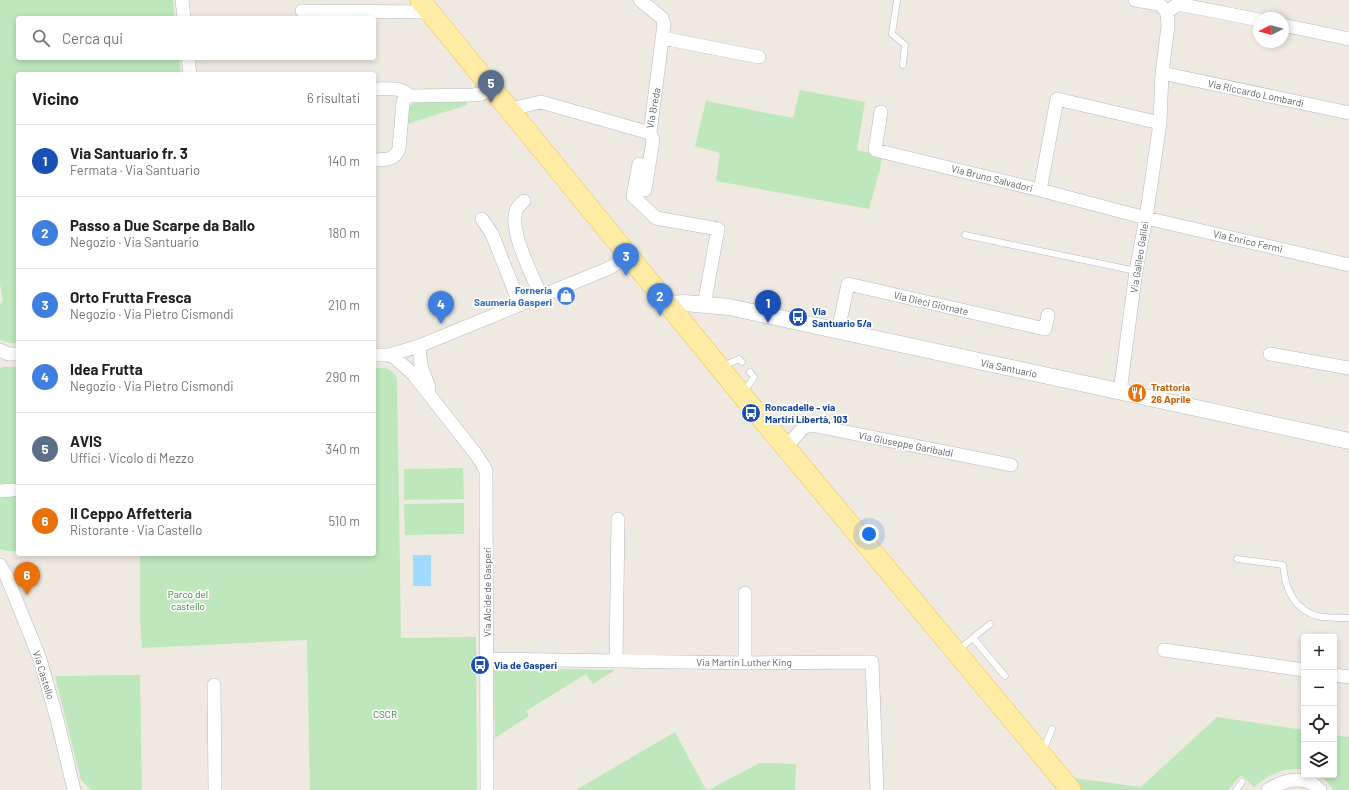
<!DOCTYPE html>
<html lang="it">
<meta charset="utf-8">
<style>
body{margin:0;font-family:Barlow,sans-serif;background:#f6f6f6;color:#202124}
.controls{position:absolute;right:12px;bottom:12px;display:grid;overflow:hidden;border-radius:4px;box-shadow:0 2px 6px #0003}
.controls button{width:36px;height:36px;display:grid;place-items:center;padding:0;border:0;border-bottom:1px solid #e0e0e0;background:#fff;color:#202124;font:20px sans-serif}
.compass{position:absolute;left:1253px;top:12px;width:36px;height:36px;border-radius:50%;background:#fff;box-shadow:0 2px 6px #0003;rotate:264deg}
.you{position:absolute;left:869px;top:534px;width:14px;height:14px;margin:-10px;border:3px solid #fff;border-radius:50%;background:#1a73e8;box-shadow:0 0 0 6px #1a73e833}
.badge{display:grid;place-items:center;width:26px;height:26px;border-radius:50%;background:#7c3aed;color:#fff;font-size:13px;font-weight:700}
.pin{position:absolute;translate:-50% -33px;filter:drop-shadow(0 1px 2px #0008)}
.pin::after{content:'';position:absolute;top:21px;width:14px;height:12px;background:inherit;clip-path:polygon(0 0,100% 0,50% 100%)}
.list{margin:0;padding:0;list-style:none}
h2{display:flex;justify-content:space-between;align-items:center;height:52px;margin:0;padding:0 16px;font-size:17px}
h2 small{font-size:13px;font-weight:400;color:#757577}
.list li{display:grid;grid-template-columns:26px 1fr auto;gap:12px;align-items:center;box-sizing:border-box;height:72px;padding:0 16px;border-top:1px solid #e0e0e0}
.list b{display:block;font-size:15px;white-space:nowrap}
.list p{margin:0;font-size:13px;white-space:nowrap;color:#757577}
.list em{font-size:13px;font-style:normal;color:#757577}
.icon{flex:none;width:22px;height:22px;fill:none;stroke:currentColor;stroke-width:2;stroke-linecap:round;stroke-linejoin:round}
.map{position:relative;flex:none;width:1349px;height:790px;overflow:hidden}
.search{position:absolute;background:#fff;box-shadow:0 2px 6px #0003;left:16px;top:16px;width:360px;height:44px;display:flex;align-items:center;gap:10px;box-sizing:border-box;padding:0 14px;border-radius:4px;color:#757577;font-size:15px}
.panel{position:absolute;background:#fff;box-shadow:0 2px 6px #0003;left:16px;top:72px;width:360px;height:484px;border-radius:4px}
.map>svg:first-child{display:block}
.green{fill:#bee7bc}
.water{fill:#a0daff}
.lines{fill:none;stroke-linecap:round;stroke-linejoin:round}
.service-casing{stroke:#b4b8bd;stroke-width:7}
.minor-casing{stroke:#b4b8bd;stroke-width:14}
.tertiary-casing{stroke:#b4b8bd;stroke-width:17}
.primary-casing{stroke:#f8c150;stroke-width:21}
.service{stroke:#fff;stroke-width:6}
.minor{stroke:#fff;stroke-width:13}
.tertiary{stroke:#fff;stroke-width:16}
.primary{stroke:#ffeca5;stroke-width:20}
.labels{text-anchor:middle;stroke-width:3.5;stroke-linejoin:round;paint-order:stroke}
.street-label{font-size:10px;fill:#5a5f63;stroke:#fff}
.shop-label{font-size:10px;font-weight:bold;fill:#366cbe;stroke:#fff;text-anchor:end}
.transit-label{font-size:10px;font-weight:bold;fill:#164399;stroke:#fff;text-anchor:start}
.food-label{font-size:10px;font-weight:bold;fill:#c56008;stroke:#fff;text-anchor:start}
.park-label{font-size:10px;fill:#308530;stroke:#fff}
</style>
<div class="map">
<svg width="1349" height="790" viewBox="0 0 1349 790">
<rect width="100%" height="100%" fill="#eeeae1"/>
<!-- green -->
<path class="green" d="M 0,0 L 173,0 L 175,18 L 18,18 L 18,58 L 179,58 L 181,74 L 18,74 L 18,343 L 11,343 L 0,340 L 0,304 L 3,301 L 0,284 Z
M 800,90 L 865,102 L 857,150 L 882,156 L 880,169 L 869,209 L 716,181 L 720,153 L 695,146 L 706,101 L 793,118 Z
M 416,100 L 467,101 L 467,105 L 407,124 L 409,107 Z
M 3,367 L 18,367 L 18,551 L 6,551 L 0,549 L 0,368 Z
M 374,368 C 386,368 390,367 397,378 L 401,638 L 476,637 L 477,790 L 310,790 L 307,640 L 142,648 L 140,619 L 140,554 L 374,554 Z
M 463,468 L 464,499 L 404,500 L 404,469 Z
M 464,503 L 464,534 L 405,535 L 404,504 Z
M 497,668 L 615,670 L 593,684 L 586,674 L 526,711 L 529,716 L 495,738 L 494,671 Z
M 140,675 L 142,790 L 91,790 L 81,780 L 55,676 Z
M 1217,717 L 1304,730 L 1304,770 C 1285,766 1268,775 1254,787 L 1241,775 L 1228,790 L 1081,790 L 1074,778 L 1141,787 Z
M 675,732 L 706,790 L 576,790 Z
M 1334,735 L 1349,737 L 1349,790 L 1334,790 L 1321,775 L 1334,775 Z
M 760,763 L 796,764 L 795,790 L 708,790 Z"/>
<!-- water -->
<path class="water" d="M 413,555 L 431,555 L 431,586 L 413,586 Z"/>
<g class="lines">
<!-- service casing -->
<g class="service-casing">
<path id="service" d="M 897,0 L 892,34 L 905,45 L 903,65
M 965,235 L 1136,271
M 723,366 L 739,359 L 742,362
M 744,392 L 754,377 L 750,372
M 1237,559 L 1283,565 C 1285,588 1293,609 1317,616 C 1327,618 1339,618 1349,618
M 973,638 L 1005,676
M 957,651 L 990,624
M 1043,751 L 1052,729
M 1236,790 L 1242,782"/>
</g>
<!-- minor casing -->
<g class="minor-casing">
<path id="minor" d="M 182,0 L 184,18
M 1135,0 L 1159,4 L 1167,12 L 1178,4 L 1259,20
M 302,11 L 431,12
M 1283,25 L 1349,39
M 662,38 L 759,57
M 188,58 L 190,74
M 1162,73 L 1349,113
M 374,89 C 386,89 400,86 410,96 L 473,95 L 482,94 L 491,86
M 510,109 L 541,102 L 650,133 L 664,24 L 662,18 L 640,0
M 881,112 L 875,150 L 1040,190 L 1146,218 L 1349,265
M 374,160 C 385,159 394,161 399,149 L 403,102 L 405,98 L 410,96
M 639,164 L 633,196 L 656,218 L 718,229 L 704,305
M 645,190 L 653,140 L 650,133
M 1040,190 L 1057,99 L 1160,123
M 524,201 C 521,204 517,207 516,211 C 509,231 533,277 541,296
M 482,219 L 492,234 L 520,305
M 838,331 L 848,284 L 1045,329 L 1048,315
M 419,346 L 421,366 L 429,387
M 0,350 L 8,354 L 18,354
M 1270,354 L 1349,368
M 374,355 L 389,355 L 419,346 L 607,269 C 617,264 622,261 625,250
M 389,355 L 395,358 L 413,374 L 475,453 L 483,465 L 486,471 L 487,790
M 1120,392 L 1136,271 L 1146,218 L 1160,123 L 1162,73 L 1168,26 L 1167,12
M 786,447 L 803,428 L 811,425 L 1011,465
M 0,491 L 13,490
M 0,565 L 6,575 L 40,659 L 58,723 L 74,790
M 745,593 L 745,663
M 1164,650 L 1304,670
M 487,659 L 745,663 L 872,662 L 877,790
M 616,660 L 618,519
M 1334,675 L 1349,677
M 214,685 L 215,790
M 1268,790 C 1283,780 1306,774 1320,790"/>
</g>
<!-- tertiary casing -->
<g class="tertiary-casing">
<path id="tertiary" d="M 668,304 L 684,303 L 729,307 L 1349,441"/>
</g>
<!-- primary casing -->
<g class="primary-casing">
<path id="primary" d="M 420,0 L 742,395 L 1071,790"/>
</g>
<!-- service -->
<use href="#service" class="service"/>
<!-- minor -->
<use href="#minor" class="minor"/>
<!-- tertiary -->
<use href="#tertiary" class="tertiary"/>
<!-- primary -->
<use href="#primary" class="primary"/>
</g>
<!-- icons -->
<defs>
<g id="shop-disc" transform="scale(1)"><circle r="9.5" fill="#3f7fe0" stroke="#fff"/><path d="M-5-2.5h2.3a2.7 3.5 0 0 1 5.4 0H5L5.5 6h-11ZM-1.5-2.5h3a1.5 2.3 0 0 0-3 0Z" fill="#fff"/></g>
<g id="bus-disc" transform="scale(1)"><circle r="9.5" fill="#1a4fb4" stroke="#fff"/><path d="M-5-6H5V4H4V6H2V4H-2V6H-4V4H-5ZM-3.5-4V0h7V-4ZM-3.5 1.2v1.5H-2V1.2ZM2 1.2v1.5H3.5V1.2Z" fill="#fff"/></g>
<g id="restaurant-disc" transform="scale(1)"><circle r="9.5" fill="#e8710a" stroke="#fff"/><path d="M-5-6h1v4h1v-4h1v4h1v-4h1v5L-1.5 .5V6h-2V.5L-5-1ZM5-6V6H3V1.5H1.5Q1.5-4 5-6Z" fill="#fff"/></g>
</defs>
<g fill-rule="evenodd">
<use href="#shop-disc" x="566" y="296"/>
<use href="#bus-disc" x="798" y="317"/>
<use href="#restaurant-disc" x="1137" y="393"/>
<use href="#bus-disc" x="751" y="413"/>
<use href="#bus-disc" x="480" y="665"/>
</g>
<g class="labels">
<!-- street labels -->
<g class="street-label">
<text transform="translate(1256 93) rotate(12)" y="4">Via Riccardo Lombardi</text>
<text transform="translate(653 108) rotate(-80)" y="4">Via Breda</text>
<text transform="translate(992 178) rotate(14)" y="4">Via Bruno Salvadori</text>
<text transform="translate(1248 241) rotate(13)" y="4">Via Enrico Fermi</text>
<text transform="translate(1139 257) rotate(-81)" y="4">Via Galileo Galilei</text>
<text transform="translate(931 303) rotate(13)" y="4">Via Dieci Giornate</text>
<text transform="translate(1009 368) rotate(12)" y="4">Via Santuario</text>
<text transform="translate(906 444) rotate(11)" y="4">Via Giuseppe Garibaldi</text>
<text transform="translate(487 592) rotate(-90)" y="4">Via Alcide de Gasperi</text>
<text x="744" y="666">Via Martin Luther King</text>
<text transform="translate(44 675) rotate(73)" y="4">Via Castello</text>
</g>
<!-- shop labels -->
<g class="shop-label">
<text x="552" y="294">Forneria<tspan x="552" dy="12">Saumeria Gasperi</tspan></text>
</g>
<!-- transit labels -->
<g class="transit-label">
<text x="812" y="315">Via<tspan x="812" dy="12">Santuario 5/a</tspan></text>
<text x="765" y="411">Roncadelle - via<tspan x="765" dy="12">Martiri Libertà, 103</tspan></text>
<text x="494" y="669">Via de Gasperi</text>
</g>
<!-- food labels -->
<g class="food-label">
<text x="1151" y="391">Trattoria<tspan x="1151" dy="12">26 Aprile</tspan></text>
</g>
<!-- park labels -->
<g class="park-label">
<text x="188" y="598">Parco del<tspan x="188" dy="12">castello</tspan></text>
<text x="385" y="718">CSCR</text>
</g>
</g>
</svg>
<div class="controls">
<button>+</button>
<button>−</button>
<button><svg class="icon" aria-label="locate" viewBox="0 0 24 24"><circle cx="12" cy="12" r="6"/><path d="M12 2v4M12 18v4M2 12h4M18 12h4"/></svg></button>
<button><svg class="icon" aria-label="layers" viewBox="0 0 24 24"><path d="M12 4l9 5-9 5-9-5zM3 14l9 5 9-5"/></svg></button>
</div>
<svg class="compass" viewBox="-18 -18 36 36"><path d="M0-13l5 13h-10z" fill="#e53935"/><path d="M0 13l5-13h-10z" fill="#757577"/></svg>
<div class="you"></div>
<div class="pin badge" style="left:768px;top:323px;background:#1a4fb4">1</div>
<div class="pin badge" style="left:660px;top:316px;background:#3f7fe0">2</div>
<div class="pin badge" style="left:626px;top:276px;background:#3f7fe0">3</div>
<div class="pin badge" style="left:441px;top:324px;background:#3f7fe0">4</div>
<div class="pin badge" style="left:491px;top:103px;background:#5c6f8a">5</div>
<div class="pin badge" style="left:27px;top:595px;background:#e8710a">6</div>
<div class="search"><svg class="icon" aria-label="search" viewBox="0 0 24 24"><circle cx="10" cy="10" r="6"/><path d="M15 15l6 6"/></svg>Cerca qui</div>
<section class="panel">
<h2>Vicino<small>6 risultati</small></h2>
<ul class="list">
<li><span class="badge" style="background:#1a4fb4">1</span><div><b>Via Santuario fr. 3</b><p>Fermata · Via Santuario</p></div><em>140 m</em></li>
<li><span class="badge" style="background:#3f7fe0">2</span><div><b>Passo a Due Scarpe da Ballo</b><p>Negozio · Via Santuario</p></div><em>180 m</em></li>
<li><span class="badge" style="background:#3f7fe0">3</span><div><b>Orto Frutta Fresca</b><p>Negozio · Via Pietro Cismondi</p></div><em>210 m</em></li>
<li><span class="badge" style="background:#3f7fe0">4</span><div><b>Idea Frutta</b><p>Negozio · Via Pietro Cismondi</p></div><em>290 m</em></li>
<li><span class="badge" style="background:#5c6f8a">5</span><div><b>AVIS</b><p>Uffici · Vicolo di Mezzo</p></div><em>340 m</em></li>
<li><span class="badge" style="background:#e8710a">6</span><div><b>Il Ceppo Affetteria</b><p>Ristorante · Via Castello</p></div><em>510 m</em></li>
</ul>
</section>
</div>
